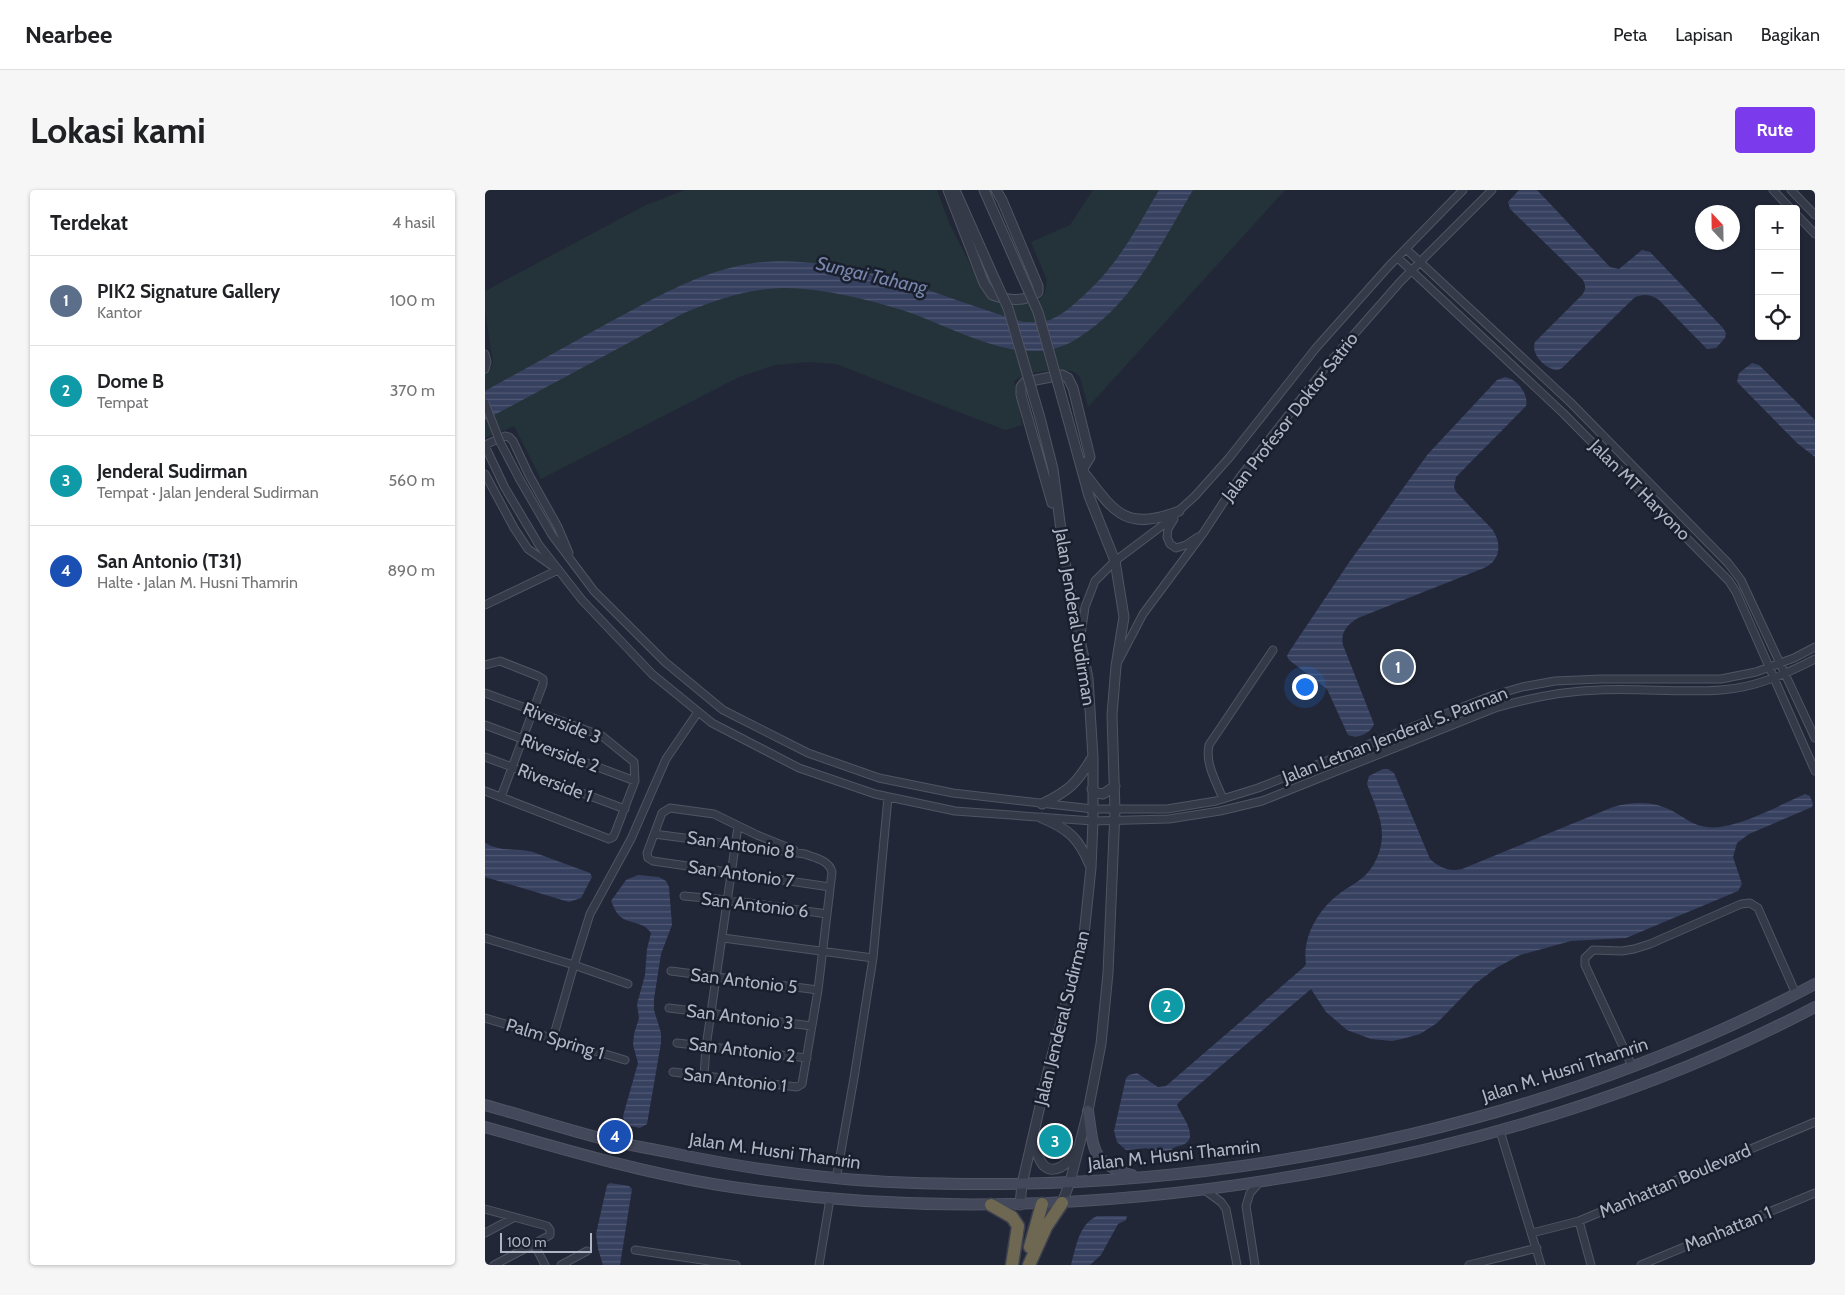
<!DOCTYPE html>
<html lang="id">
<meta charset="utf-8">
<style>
body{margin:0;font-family:Cabin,sans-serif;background:#f6f6f6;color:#202124}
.controls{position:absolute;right:15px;top:15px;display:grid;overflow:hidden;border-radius:5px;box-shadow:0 1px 4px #0004}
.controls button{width:45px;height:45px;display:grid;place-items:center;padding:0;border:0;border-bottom:1px solid #e0e0e0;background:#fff;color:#202124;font:25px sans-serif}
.compass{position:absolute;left:1210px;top:15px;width:45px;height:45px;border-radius:50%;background:#fff;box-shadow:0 1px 4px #0004;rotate:338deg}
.scale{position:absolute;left:15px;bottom:12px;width:92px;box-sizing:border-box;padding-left:5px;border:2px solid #b0b4c5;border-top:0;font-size:14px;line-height:18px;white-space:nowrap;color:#b0b4c5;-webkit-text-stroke:4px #1a1f2d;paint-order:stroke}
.you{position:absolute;left:819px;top:496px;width:18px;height:18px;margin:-12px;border:4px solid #fff;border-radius:50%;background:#1a73e8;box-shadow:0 0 0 8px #1a73e833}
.badge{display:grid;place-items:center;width:32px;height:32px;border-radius:50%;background:#7c3aed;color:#fff;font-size:16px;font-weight:700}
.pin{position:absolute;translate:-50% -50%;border:2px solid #fff;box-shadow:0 1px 5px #0006}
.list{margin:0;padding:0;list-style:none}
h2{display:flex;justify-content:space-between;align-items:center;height:65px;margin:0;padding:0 20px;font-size:21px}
h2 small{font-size:16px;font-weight:400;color:#757577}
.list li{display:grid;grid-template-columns:32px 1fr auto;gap:15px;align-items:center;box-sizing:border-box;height:90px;padding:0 20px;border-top:1px solid #e0e0e0}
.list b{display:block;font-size:19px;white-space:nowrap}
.list p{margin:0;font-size:16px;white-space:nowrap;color:#757577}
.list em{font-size:16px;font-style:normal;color:#757577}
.icon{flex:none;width:28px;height:28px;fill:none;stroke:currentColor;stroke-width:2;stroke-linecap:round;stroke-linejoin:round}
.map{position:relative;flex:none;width:1330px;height:1075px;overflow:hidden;border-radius:5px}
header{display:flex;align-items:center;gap:30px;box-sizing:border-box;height:70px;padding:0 25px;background:#fff;border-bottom:1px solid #e0e0e0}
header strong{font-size:24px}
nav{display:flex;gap:28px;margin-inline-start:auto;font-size:18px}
.intro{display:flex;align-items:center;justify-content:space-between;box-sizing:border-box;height:120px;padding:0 30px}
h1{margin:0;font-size:35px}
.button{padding:12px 22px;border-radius:5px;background:#7c3aed;color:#fff;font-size:18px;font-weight:700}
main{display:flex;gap:30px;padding:0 30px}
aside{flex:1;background:#fff;border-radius:5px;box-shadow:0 1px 4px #0004}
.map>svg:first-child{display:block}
.green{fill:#233339}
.water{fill:url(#water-rules)}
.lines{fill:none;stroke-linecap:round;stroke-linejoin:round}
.minor-casing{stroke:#505463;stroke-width:9}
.tertiary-casing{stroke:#505463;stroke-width:11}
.secondary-casing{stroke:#505463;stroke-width:12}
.motorway-casing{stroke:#3d4150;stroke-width:15}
.minor{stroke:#353a48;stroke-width:7}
.tertiary{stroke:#353a48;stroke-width:9}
.secondary{stroke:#43485b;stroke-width:10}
.motorway{stroke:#6e6852;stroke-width:12}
.minor-bridge-casing{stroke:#505463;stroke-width:9;stroke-linecap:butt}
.tertiary-bridge-casing{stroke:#505463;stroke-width:11;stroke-linecap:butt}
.minor-bridge{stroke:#353a48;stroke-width:7}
.tertiary-bridge{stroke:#353a48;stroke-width:9}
.labels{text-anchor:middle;stroke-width:5;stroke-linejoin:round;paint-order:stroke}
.street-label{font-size:18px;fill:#b0b4c5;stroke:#1a1f2d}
.water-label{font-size:19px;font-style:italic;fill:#7886ac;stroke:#1a1f2d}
</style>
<header>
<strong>Nearbee</strong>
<nav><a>Peta</a><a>Lapisan</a><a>Bagikan</a></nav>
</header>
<div class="intro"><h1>Lokasi kami</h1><a class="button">Rute</a></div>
<main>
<aside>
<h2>Terdekat<small>4 hasil</small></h2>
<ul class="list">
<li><span class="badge" style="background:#5c6f8a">1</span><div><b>PIK2 Signature Gallery</b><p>Kantor</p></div><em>100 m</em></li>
<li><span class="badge" style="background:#0f9aa8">2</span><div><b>Dome B</b><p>Tempat</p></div><em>370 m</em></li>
<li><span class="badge" style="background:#0f9aa8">3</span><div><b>Jenderal Sudirman</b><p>Tempat · Jalan Jenderal Sudirman</p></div><em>560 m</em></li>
<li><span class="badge" style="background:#1a4fb4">4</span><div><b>San Antonio (T31)</b><p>Halte · Jalan M. Husni Thamrin</p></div><em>890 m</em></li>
</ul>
</aside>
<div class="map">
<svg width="1330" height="1075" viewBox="0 0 1330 1075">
<defs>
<pattern id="water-rules" width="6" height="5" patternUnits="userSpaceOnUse" patternTransform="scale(1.25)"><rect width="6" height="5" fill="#36405f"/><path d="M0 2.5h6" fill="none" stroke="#515974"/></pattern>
</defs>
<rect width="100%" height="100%" fill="#222738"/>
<!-- green -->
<path class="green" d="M 200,0 L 452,0 L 465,35 L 500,103 C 515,115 533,114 551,114 L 560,103 L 562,90 L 546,52 L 585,35 L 608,0 L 800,0 L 603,217 L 595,187 L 588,181 C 570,181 544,179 529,191 L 537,235 L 520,240 L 351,174 L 323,172 L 290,175 L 254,187 L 56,289 L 29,236 L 0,248 L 0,183 L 4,181 L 8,173 L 0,121 L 0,101 L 161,15 Z"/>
<!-- water -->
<path class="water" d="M 674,0 L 708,0 C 675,56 647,115 590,150 C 537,182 468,136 417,120 C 381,109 340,99 302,98 C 265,98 232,109 199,123 L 0,230 L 0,201 C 41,178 82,156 123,133 C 168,109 212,83 262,74 C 298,68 337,73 372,80 C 429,92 483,116 539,132 C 549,132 560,133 569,128 C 580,123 589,114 597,107 C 633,75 650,41 674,0 Z
M 1034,0 L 1052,0 L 1125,77 L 1134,79 L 1157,60 L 1165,62 L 1238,138 L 1241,143 L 1240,148 L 1231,158 L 1222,159 L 1174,110 C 1166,105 1158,103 1149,108 L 1077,178 L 1073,180 C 1061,180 1045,164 1050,152 L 1097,105 C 1101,100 1101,96 1098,90 L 1025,19 L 1023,12 Z
M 1267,173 L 1274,175 L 1330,230 L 1330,267 L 1312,253 L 1255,195 L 1252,192 L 1254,183 Z
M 1020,187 C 1032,189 1044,204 1041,216 L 971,287 L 969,297 L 971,302 L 1007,339 C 1017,353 1016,370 999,378 L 873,428 C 863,434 855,442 858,455 L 889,534 C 885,544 873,549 863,545 L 842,499 L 804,470 L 802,466 L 804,462 L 865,371 L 943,264 L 1012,190 Z
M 898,579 L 903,579 L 909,583 L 945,669 C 955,678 964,682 977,679 L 1128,617 C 1150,611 1171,611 1191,623 C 1201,629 1210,636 1222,637 C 1248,641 1295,615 1320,604 L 1325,606 L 1328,614 L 1327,617 L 1264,644 L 1252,653 L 1248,667 L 1257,694 L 1253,701 L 1141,748 L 1086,751 L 1035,765 L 1011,778 L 990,794 L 952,833 L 935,844 L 917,849 L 907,851 L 886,849 L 862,840 L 841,822 L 826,799 L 695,911 L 692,915 C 696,925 716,949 697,955 C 690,957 687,957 684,964 L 671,965 L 662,958 L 641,960 L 632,952 L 629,941 L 641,888 L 644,885 L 652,883 L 673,897 L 681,896 L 819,777 L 821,774 C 817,747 833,720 854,704 C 861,698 869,695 876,689 C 889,679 897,661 897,645 C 897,627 888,611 882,594 L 884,586 Z
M 0,653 C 16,662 31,658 48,662 L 105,683 L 107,687 L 96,708 L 84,712 L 0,687 Z
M 153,685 L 174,687 L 181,691 L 184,697 L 187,735 L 176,764 L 169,809 L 169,820 L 176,843 L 176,853 L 162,934 L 155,938 C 146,936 139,936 138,926 L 153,873 L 148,855 L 149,844 L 154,828 L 152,814 L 160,785 L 162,759 L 166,743 C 159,732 147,734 137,728 C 131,724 129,717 126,711 L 141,690 Z
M 125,993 L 144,996 L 147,999 L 135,1075 L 118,1075 L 113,1059 L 111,1044 L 122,995 Z
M 612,1026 L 642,1026 L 641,1030 L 633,1034 L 616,1065 L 605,1075 L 586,1075 C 591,1057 594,1034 612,1026 Z"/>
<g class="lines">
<!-- minor casing -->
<g class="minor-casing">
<path id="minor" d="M 1288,0 L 1306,19
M 1306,0 L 1330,25
M 1311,24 L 1330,44
M 921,59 L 1086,213 L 1243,373 L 1256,390 L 1330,548
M 913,68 L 1078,223 L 1244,391 L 1251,402 L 1330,581
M 0,164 L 2,172 L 0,179
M 0,255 L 20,246 L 24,247 L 28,251 L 44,285 L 73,337 L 84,363
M 0,256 L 20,298 L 54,355 L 97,410 L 167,484 L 227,533 L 314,578 L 390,604 L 470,621 L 608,631 L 684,629 L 735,621 L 777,611 L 1010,518 C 1044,508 1078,501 1114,500 C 1155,498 1196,503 1236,500 C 1269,498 1301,484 1330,469
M 0,284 L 29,338 L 43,359 L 73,380 L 0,415
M 35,290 L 67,345 L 109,401 L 180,472 L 238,520 L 323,563 L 394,588 L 468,603 L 608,619 L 682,619 L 731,611 L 773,598 L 1006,506 L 1037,497 L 1070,491 L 1116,489 L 1236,489 L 1271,482 L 1309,468 L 1330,457
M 689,329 L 683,339 L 682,347 L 685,354 L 691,358 L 701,355 L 713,347
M 596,445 L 600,417 L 610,391 L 630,371 L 678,335 L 710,306 L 744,268 L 831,158 L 904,76 L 978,0
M 634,470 L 658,424 L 719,342 L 755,287 L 843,174 L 916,91 L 1007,0
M 0,475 L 15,471 L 53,486 L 58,489 L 58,494 L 16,607
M 0,503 L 117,546 L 149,572 L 150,591 L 130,643 L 128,647 L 124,649 L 0,601
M 0,535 L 150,591
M 0,567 L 140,619
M 738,609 C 731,591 720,574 724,555 L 788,460
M 169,644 L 320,664 C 330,668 344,670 347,682 L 333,800 L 317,894 L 312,897 L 188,882
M 309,660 L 272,645 L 229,624 L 185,618 L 177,623 L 162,663 L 163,668 L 168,671 L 345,697
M 199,706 L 243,710 L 342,724
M 0,748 L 89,775 L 143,794
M 238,748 L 388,768
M 186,781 L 333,800
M 184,818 L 327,836
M 0,828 L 140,870
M 68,848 L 89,775 L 105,724 L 146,649 L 181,569 L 213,522
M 192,853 L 322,868
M 1147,876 L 1100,775 L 1100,768 L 1108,760 L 1137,761 L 1149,759 L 1165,754 L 1256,714 L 1265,713 L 1273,718 L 1311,804
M 219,886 L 221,857 L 253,636
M 1015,941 L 1056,1075
M 351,989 L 369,888 L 388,768 L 403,607
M 721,1001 L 736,1012 L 741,1019 L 752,1075
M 0,1019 L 62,1036 L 65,1040 L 65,1045 L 49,1054 L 60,1075
M 1094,1031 L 1106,1075
M 0,1043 L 30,1027
M 1047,1043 L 1094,1031 L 1330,932
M 150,1060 L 251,1075
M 9,1075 L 49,1054
M 76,1075 L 102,1061
M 334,1075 L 345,1009
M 770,1075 L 761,1016 L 765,1003 L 774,993
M 984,1075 L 1052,1058
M 1156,1075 L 1330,1003"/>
</g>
<!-- tertiary casing -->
<g class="tertiary-casing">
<path id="tertiary" d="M 463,0 L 499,93 L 507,105 C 522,110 540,113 553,102 L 553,96 L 517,10 L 511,0
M 470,0 L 510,90
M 499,0 L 536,84
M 567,313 L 536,205 L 536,197 L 540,192 L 577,185 L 583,188 L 588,198 L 605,267 L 597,280 C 628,320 639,343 694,321
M 607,599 L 612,603 L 618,604 L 630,596
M 557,614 C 585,600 591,594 607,568
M 557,628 C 584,639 594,649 605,675
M 549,948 C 551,962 556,987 576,977 C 582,973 587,969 590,962
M 577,1013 L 585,992 L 603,921 L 616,854 L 623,783 L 630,620 L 627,525 L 631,476 L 639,427 L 630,371 L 604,306 L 582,226
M 535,1015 L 537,994 L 564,877 L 599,745 L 606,678 L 608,631 L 608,567 L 603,488 L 582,386 L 568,279 L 555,228"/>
</g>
<!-- secondary casing -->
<g class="secondary-casing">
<path id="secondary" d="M 0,915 C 40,926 79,939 119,949 C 141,955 164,958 187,963 C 240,974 295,983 350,988 C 400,993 451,994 501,994 C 783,994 1080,927 1330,794
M 603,921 C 609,959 605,973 647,985
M 0,937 C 77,959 154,982 234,995 C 437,1027 640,1018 843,980 C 1011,949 1178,897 1330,817"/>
</g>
<!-- motorway casing -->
<g class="motorway-casing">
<path id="motorway" d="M 506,1015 L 527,1027 L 533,1036 L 527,1075
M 545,1057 L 557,1014
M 544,1075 L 561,1037 L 577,1013"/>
</g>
<!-- minor -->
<use href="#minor" class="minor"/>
<!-- tertiary -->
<use href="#tertiary" class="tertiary"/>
<!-- secondary -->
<use href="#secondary" class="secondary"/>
<!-- motorway -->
<use href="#motorway" class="motorway"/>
<!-- minor-bridge casing -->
<g class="minor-bridge-casing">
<path id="minor-bridge" d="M 0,213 L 15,252 L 35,290"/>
</g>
<!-- tertiary-bridge casing -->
<g class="tertiary-bridge-casing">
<path id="tertiary-bridge" d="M 536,84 L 553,122 L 582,226
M 510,90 L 523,118 L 555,228"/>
</g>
<!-- minor-bridge -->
<use href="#minor-bridge" class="minor-bridge"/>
<!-- tertiary-bridge -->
<use href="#tertiary-bridge" class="tertiary-bridge"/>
</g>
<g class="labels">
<!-- street labels -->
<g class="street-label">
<text transform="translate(805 227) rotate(-52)" y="6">Jalan Profesor Doktor Satrio</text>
<text transform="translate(1155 300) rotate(45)" y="6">Jalan MT Haryono</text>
<text transform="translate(590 427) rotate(81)" y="6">Jalan Jenderal Sudirman</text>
<text transform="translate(77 533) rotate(22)" y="6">Riverside 3</text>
<text transform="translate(910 545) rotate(-21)" y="6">Jalan Letnan Jenderal S. Parman</text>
<text transform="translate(75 563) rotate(20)" y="6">Riverside 2</text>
<text transform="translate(70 593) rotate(21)" y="6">Riverside 1</text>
<text transform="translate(256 655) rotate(8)" y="6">San Antonio 8</text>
<text transform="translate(256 684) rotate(8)" y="6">San Antonio 7</text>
<text transform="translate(270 715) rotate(7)" y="6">San Antonio 6</text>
<text transform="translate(259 791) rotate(7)" y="6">San Antonio 5</text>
<text transform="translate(255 827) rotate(7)" y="6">San Antonio 3</text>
<text transform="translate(577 828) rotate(-76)" y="6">Jalan Jenderal Sudirman</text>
<text transform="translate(70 849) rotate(17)" y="6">Palm Spring 1</text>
<text transform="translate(257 860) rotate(7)" y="6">San Antonio 2</text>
<text transform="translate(1080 880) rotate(-18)" y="6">Jalan M. Husni Thamrin</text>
<text transform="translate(250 890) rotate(7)" y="6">San Antonio 1</text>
<text transform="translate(290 961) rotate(8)" y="6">Jalan M. Husni Thamrin</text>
<text transform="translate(689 965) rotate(-6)" y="6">Jalan M. Husni Thamrin</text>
<text transform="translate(1190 991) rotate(-23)" y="6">Manhattan Boulevard</text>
<text transform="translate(1243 1039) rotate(-22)" y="6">Manhattan 1</text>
</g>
<!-- water labels -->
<g class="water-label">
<text transform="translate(387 85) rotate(13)" y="7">Sungai Tahang</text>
</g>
</g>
</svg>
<div class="controls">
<button>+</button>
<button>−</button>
<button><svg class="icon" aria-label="locate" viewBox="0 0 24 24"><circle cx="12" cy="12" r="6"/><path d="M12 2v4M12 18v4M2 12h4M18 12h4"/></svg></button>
</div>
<svg class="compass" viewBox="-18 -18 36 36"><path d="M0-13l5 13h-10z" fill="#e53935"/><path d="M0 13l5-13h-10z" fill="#757577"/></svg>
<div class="scale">100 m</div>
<div class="you"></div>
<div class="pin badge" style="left:913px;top:477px;background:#5c6f8a">1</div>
<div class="pin badge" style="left:682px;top:816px;background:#0f9aa8">2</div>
<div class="pin badge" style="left:570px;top:951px;background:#0f9aa8">3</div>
<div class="pin badge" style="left:130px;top:946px;background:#1a4fb4">4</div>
</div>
</main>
